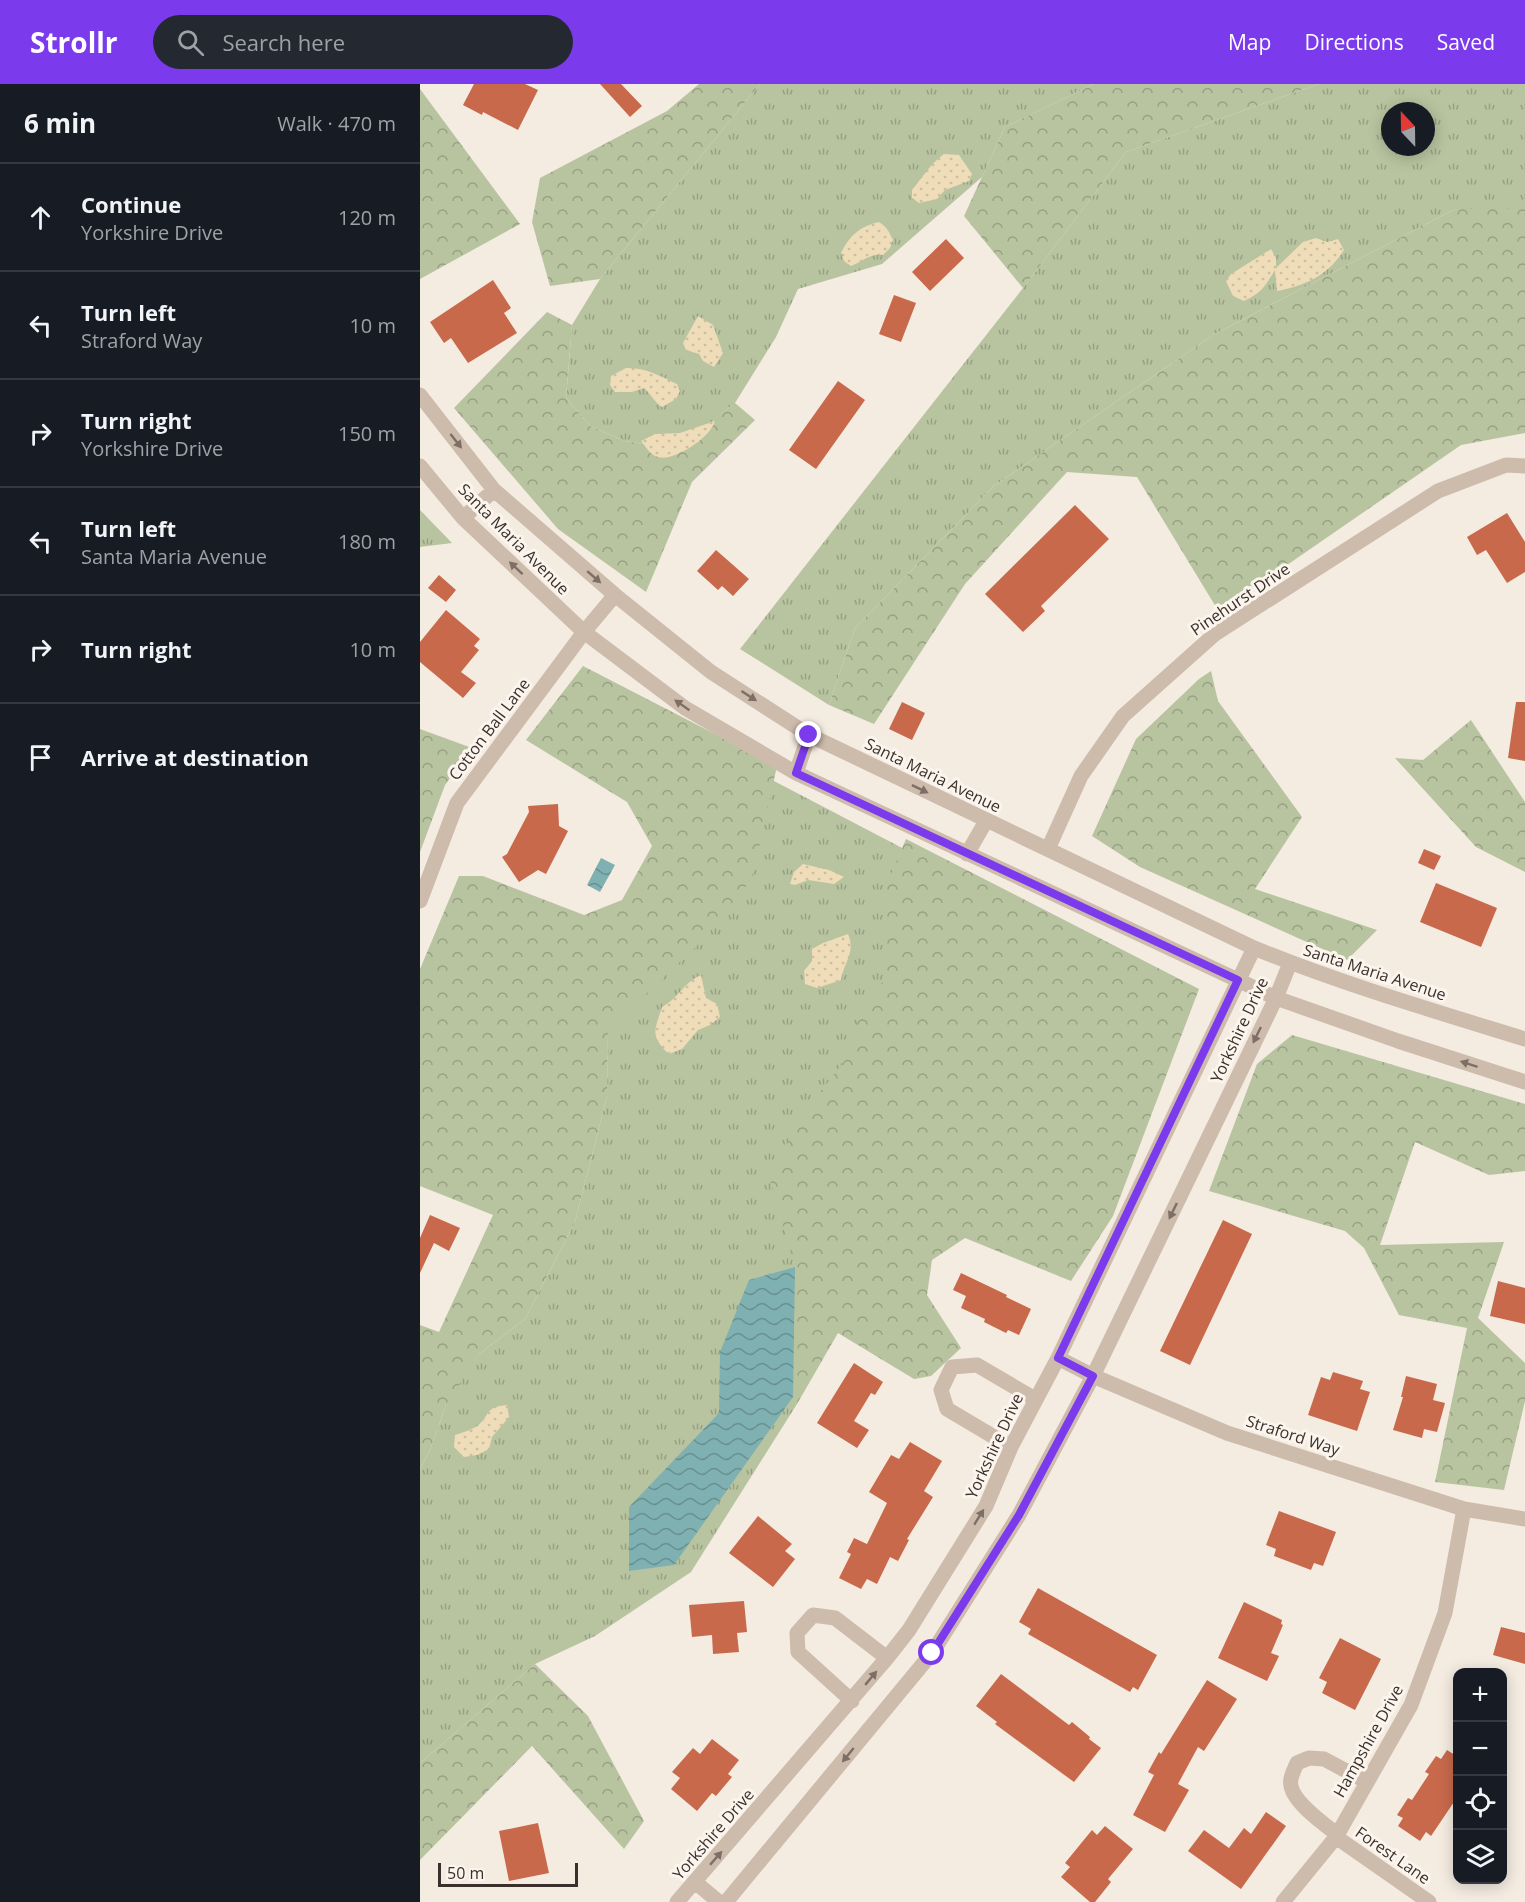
<!DOCTYPE html>
<meta charset="utf-8">
<style>
body{margin:0;font-family:"Open Sans",sans-serif;background:#242831;color:#f1f3f6}
.controls{position:absolute;right:18px;bottom:18px;display:grid;overflow:hidden;border-radius:12px;box-shadow:0 3px 15px #0003}
.controls button{width:54px;height:54px;display:grid;place-items:center;padding:0;border:0;border-bottom:2px solid #363941;background:#171b24;color:#f1f3f6;font:30px sans-serif}
.compass{position:absolute;left:961px;top:18px;width:54px;height:54px;border-radius:50%;background:#171b24;box-shadow:0 3px 15px #0003;rotate:338deg}
.scale{position:absolute;left:18px;bottom:15px;width:140px;box-sizing:border-box;padding-left:6px;border:3px solid #3b302b;border-top:0;font-size:16px;line-height:21px;white-space:nowrap;color:#3b302b;-webkit-text-stroke:4px #fbf5ee;paint-order:stroke}
.stop{position:absolute;width:18px;height:18px;margin:-14px;border:4px solid #7c3aed;border-radius:50%;background:#fff}
.stop.end{background:#7c3aed;border-color:#fff;box-shadow:0 2px 6px #0008}
.list{margin:0;padding:0;list-style:none}
h2{display:flex;justify-content:space-between;align-items:center;height:78px;margin:0;padding:0 24px;font-size:26px}
h2 small{font-size:20px;font-weight:400;color:#9ea1a6}
.list li{display:grid;grid-template-columns:39px 1fr auto;gap:18px;align-items:center;box-sizing:border-box;height:108px;padding:0 24px;border-top:2px solid #363941}
.list b{display:block;font-size:22px;white-space:nowrap}
.list p{margin:0;font-size:20px;white-space:nowrap;color:#9ea1a6}
.list em{font-size:20px;font-style:normal;color:#9ea1a6}
.icon{flex:none;width:33px;height:33px;fill:none;stroke:currentColor;stroke-width:2;stroke-linecap:round;stroke-linejoin:round}
.map{position:relative;flex:none;width:1105px;height:1818px;overflow:hidden}
header{display:flex;align-items:center;gap:36px;box-sizing:border-box;height:84px;padding:0 30px;background:#7c3aed;color:#fff}
header strong{font-size:28px}
nav{display:flex;gap:33px;margin-inline-start:auto;font-size:21px}
.search{width:420px;height:54px;background:#242831;display:flex;align-items:center;gap:15px;box-sizing:border-box;padding:0 21px;border-radius:33px;color:#9ea1a6;font-size:22px}
main{display:flex}
aside{flex:1;background:#171b24}
.map>svg:first-child{display:block}
.grass{fill:url(#grass-tufts);fill-rule:evenodd}
.forest{fill:url(#forest-crowns)}
.sand{fill:url(#sand-dots)}
.water{fill:url(#water-waves)}
.building{fill:#c8694b}
.lines{fill:none;stroke-linecap:round;stroke-linejoin:round}
.minor{stroke:#cdbbac;stroke-width:15}
.oneway{fill:#7d6f65}
.route{stroke:#7c3aed;stroke-width:8}
.labels{text-anchor:middle;stroke-width:6;stroke-linejoin:round;paint-order:stroke}
.street-label{font-size:16px;fill:#3b302b;stroke:#fbf5ee}
</style>
<header>
<strong>Strollr</strong>
<div class="search"><svg class="icon" aria-label="search" viewBox="0 0 24 24"><circle cx="10" cy="10" r="6"/><path d="M15 15l6 6"/></svg>Search here</div>
<nav><a>Map</a><a>Directions</a><a>Saved</a></nav>
</header>
<main>
<aside>
<h2>6 min<small>Walk · 470 m</small></h2>
<ul class="list">
<li><svg class="icon" aria-label="ahead" viewBox="0 0 24 24"><path d="M12 20V5M6 11l6-6 6 6"/></svg><div><b>Continue</b><p>Yorkshire Drive</p></div><em>120 m</em></li>
<li><svg class="icon" aria-label="left" viewBox="0 0 24 24"><path d="M17 20v-9H6M10 6l-5 5 5 5"/></svg><div><b>Turn left</b><p>Straford Way</p></div><em>10 m</em></li>
<li><svg class="icon" aria-label="right" viewBox="0 0 24 24"><path d="M7 20v-9h11M14 6l5 5-5 5"/></svg><div><b>Turn right</b><p>Yorkshire Drive</p></div><em>150 m</em></li>
<li><svg class="icon" aria-label="left" viewBox="0 0 24 24"><path d="M17 20v-9H6M10 6l-5 5 5 5"/></svg><div><b>Turn left</b><p>Santa Maria Avenue</p></div><em>180 m</em></li>
<li><svg class="icon" aria-label="right" viewBox="0 0 24 24"><path d="M7 20v-9h11M14 6l5 5-5 5"/></svg><div><b>Turn right</b></div><em>10 m</em></li>
<li><svg class="icon" aria-label="arrive" viewBox="0 0 24 24"><path d="M6 21V4h12l-3 4 3 4H6"/></svg><div><b>Arrive at destination</b></div></li>
</ul>
</aside>
<div class="map">
<svg width="1105" height="1818" viewBox="0 0 1105 1818">
<defs>
<pattern id="grass-tufts" width="24" height="20" patternUnits="userSpaceOnUse" patternTransform="scale(1.5)"><rect width="24" height="20" fill="#b8c4a0"/><path d="M3 7l-1-3M5 7V3M7 7l1-3M15 17l-1-3M17 17v-4M19 17l1-3" fill="none" stroke="#97a083"/></pattern>
<pattern id="forest-crowns" width="20" height="18" patternUnits="userSpaceOnUse" patternTransform="scale(1.5)"><rect width="20" height="18" fill="#b8c4a0"/><path d="M2 6a3 3 0 1 1 6 0M12 15a3 3 0 1 1 6 0" fill="none" stroke="#97a083"/></pattern>
<pattern id="sand-dots" width="8" height="8" patternUnits="userSpaceOnUse" patternTransform="scale(1.5)"><rect width="8" height="8" fill="#efdcb8"/><path d="M2 2h.1M6 6h.1" fill="none" stroke="#cebd9e" stroke-width="1.8" stroke-linecap="round"/></pattern>
<pattern id="water-waves" width="16" height="10" patternUnits="userSpaceOnUse" patternTransform="scale(1.5)"><rect width="16" height="10" fill="#7fb0b2"/><path d="M0 5q4-4 8 0t8 0" fill="none" stroke="#699091"/></pattern>
</defs>
<rect width="100%" height="100%" fill="#f4ebe1"/>
<!-- grass -->
<path class="grass" d="M 340,0 L 674,0 L 585,43 L 562,93 L 462,180 L 378,205 L 356,253 L 315,319 L 257,365 L 205,357 L 170,342 L 146,314 L 152,241 L 180,195 Z
M 899,0 L 1105,0 L 1105,125 L 1035,125 L 793,251 L 574,402 L 435,544 L 409,621 L 320,565 L 603,204 L 706,68 ZM 970,27 L 1006,27 L 1006,63 L 970,63 Z
M 0,426 L 32,459 L 0,463 Z
M 333,686 L 509,778 L 377,1320 L 271,1488 L 175,1552 L 115,1580 L 0,1679 L 0,1385 L 10,1366 L 31,1307 L 59,1270 L 105,1235 L 155,1138 L 187,1012 L 188,924 Z"/>
<!-- forest -->
<path class="forest" d="M 279,0 L 340,0 L 180,195 L 130,202 L 112,138 L 120,94 L 247,27 Z
M 674,0 L 899,0 L 706,68 L 603,204 L 544,132 L 585,43 Z
M 0,5 L 100,140 L 0,195 Z
M 1035,125 L 1105,125 L 1105,349 L 1041,361 L 799,528 L 717,393 L 647,388 L 545,500 L 454,640 L 409,621 L 435,544 L 574,402 L 793,251 Z
M 127,228 L 152,241 L 146,314 L 170,342 L 205,357 L 256,365 L 315,319 L 335,336 L 272,398 L 226,508 L 138,445 L 34,324 Z
M 163,582 L 357,682 L 332,795 L 283,856 L 188,946 L 187,1012 L 155,1138 L 105,1235 L 59,1270 L 26,1321 L 10,1366 L 0,1385 L 0,1241 L 19,1248 L 73,1131 L 0,1102 L 0,885 L 39,792 L 63,792 L 164,831 L 202,816 L 232,762 L 207,718 L 106,656 Z
M 791,587 L 798,617 L 882,733 L 835,805 L 957,846 L 927,876 L 720,783 L 672,752 L 716,655 L 779,595 Z
M 1051,636 L 1105,718 L 1105,788 L 1056,763 L 975,674 L 1003,676 Z
M 0,645 L 52,664 L 25,701 L 0,768 Z
M 486,755 L 779,905 L 693,1132 L 651,1197 L 545,1154 L 512,1176 L 507,1211 L 541,1264 L 511,1292 L 494,1295 L 418,1249 L 377,1320 L 375,1183 L 349,1092 L 386,1026 L 437,961 L 437,929 L 465,895 L 463,851 L 466,802 Z
M 872,951 L 1105,1020 L 1105,1087 L 1069,1091 L 995,1058 L 960,1161 L 1084,1158 L 1058,1234 L 1105,1279 L 1105,1317 L 1084,1406 L 1015,1398 L 1047,1244 L 979,1231 L 944,1164 L 925,1147 L 789,1107 L 837,980 Z
M 115,1580 L 168,1632 L 224,1737 L 204,1765 L 112,1662 L 0,1776 L 0,1679 Z"/>
<!-- sand -->
<path class="sand" d="M 524,70 L 539,71 L 552,90 L 549,97 L 525,106 L 517,115 L 499,119 L 492,114 L 492,106 C 503,93 510,80 524,70 Z
M 459,138 C 467,143 469,148 473,156 L 470,164 L 463,171 C 450,169 443,177 431,182 L 424,177 L 421,169 C 429,152 440,142 459,138 Z
M 896,154 L 907,158 L 918,155 L 924,166 C 907,192 887,201 857,207 L 855,186 C 845,202 842,209 824,217 L 813,212 L 806,197 L 811,190 L 851,165 L 856,174 L 856,184 L 883,158 Z
M 278,232 L 293,241 L 303,269 L 294,283 L 283,277 L 279,270 L 266,266 L 263,259 Z
M 206,284 C 225,283 240,292 257,300 L 260,307 L 256,315 L 242,323 C 234,318 231,310 224,304 L 212,308 L 195,308 L 190,301 L 191,292 Z
M 295,337 C 291,353 254,378 238,373 C 230,371 226,363 221,357 L 235,350 L 260,349 Z
M 383,780 L 409,786 L 424,793 L 414,800 L 388,796 L 375,801 L 370,800 L 374,788 Z
M 428,850 C 436,869 424,877 421,896 L 397,904 L 385,900 L 384,887 L 392,877 L 392,865 L 403,859 Z
M 281,891 L 286,914 L 297,920 L 300,933 L 290,941 L 278,946 L 262,965 L 249,970 C 229,951 235,946 242,923 C 259,914 263,899 281,891 Z
M 87,1321 L 89,1333 L 72,1353 L 69,1365 L 57,1371 L 44,1373 L 34,1363 L 35,1351 C 41,1349 52,1346 57,1342 C 71,1332 63,1323 87,1321 Z"/>
<!-- water -->
<path class="water" d="M 181,774 L 195,781 L 180,808 L 167,801 Z
M 375,1183 L 373,1313 L 254,1481 L 209,1487 L 209,1423 L 299,1329 L 300,1268 L 329,1196 Z"/>
<!-- building -->
<path class="building" d="M 54,0 L 105,0 L 118,6 L 98,46 L 63,28 L 62,31 L 43,21 Z
M 180,0 L 201,0 L 222,22 L 210,33 Z
M 526,155 L 544,174 L 510,207 L 492,188 Z
M 73,196 L 91,224 L 84,229 L 97,249 L 48,279 L 31,254 L 24,259 L 10,238 Z
M 474,211 L 496,219 L 481,258 L 459,250 Z
M 418,297 L 445,316 L 396,385 L 369,366 Z
M 655,421 L 689,455 L 621,522 L 625,527 L 603,548 L 565,510 Z
M 1087,429 L 1105,458 L 1105,488 L 1087,499 L 1066,466 L 1057,471 L 1047,453 Z
M 296,466 L 329,495 L 313,512 L 302,502 L 298,506 L 277,487 Z
M 19,491 L 36,506 L 26,518 L 8,504 Z
M 26,526 L 60,555 L 54,562 L 59,566 L 41,588 L 56,599 L 43,614 L 0,578 L 0,558 Z
M 482,618 L 505,629 L 492,656 L 469,645 Z
M 1096,618 L 1105,618 L 1105,677 L 1088,674 Z
M 138,720 L 139,742 L 148,747 L 126,790 L 118,786 L 99,798 L 82,773 L 87,770 L 109,728 L 108,722 Z
M 1004,765 L 1021,772 L 1014,786 L 998,779 Z
M 1016,799 L 1077,824 L 1061,863 L 1000,838 Z
M 10,1131 L 40,1144 L 29,1167 L 14,1159 L 0,1189 L 0,1154 Z
M 803,1136 L 832,1150 L 770,1281 L 740,1267 Z
M 541,1189 L 587,1211 L 586,1213 L 611,1225 L 599,1251 L 588,1246 L 586,1249 L 564,1238 L 565,1235 L 541,1224 L 546,1212 L 533,1206 Z
M 1078,1197 L 1105,1204 L 1105,1240 L 1070,1232 Z
M 434,1279 L 463,1298 L 455,1311 L 451,1309 L 434,1337 L 449,1346 L 437,1364 L 397,1339 Z
M 913,1288 L 943,1297 L 940,1305 L 950,1308 L 937,1347 L 888,1331 L 901,1293 L 910,1296 Z
M 986,1292 L 1017,1300 L 1013,1316 L 1025,1319 L 1017,1348 L 1004,1345 L 1002,1354 L 973,1346 L 983,1313 L 981,1313 Z
M 490,1358 L 522,1377 L 504,1407 L 513,1413 L 487,1455 L 489,1456 L 478,1477 L 470,1473 L 457,1500 L 447,1495 L 441,1505 L 419,1494 L 431,1470 L 427,1468 L 434,1454 L 447,1460 L 467,1419 L 449,1408 L 471,1371 L 479,1375 Z
M 859,1427 L 916,1448 L 903,1482 L 894,1479 L 891,1486 L 854,1472 L 856,1465 L 846,1461 Z
M 338,1432 L 372,1460 L 365,1467 L 375,1475 L 353,1503 L 309,1469 Z
M 618,1504 L 737,1571 L 718,1606 L 713,1603 L 710,1608 L 608,1550 L 611,1545 L 599,1538 Z
M 324,1517 L 327,1548 L 317,1549 L 319,1568 L 293,1570 L 292,1551 L 272,1553 L 269,1521 Z
M 824,1518 L 862,1536 L 861,1540 L 863,1541 L 851,1569 L 859,1572 L 847,1597 L 798,1574 Z
M 1081,1543 L 1105,1549 L 1105,1580 L 1073,1571 Z
M 920,1554 L 961,1575 L 935,1626 L 902,1609 L 907,1598 L 899,1594 Z
M 581,1590 L 649,1641 L 652,1638 L 670,1653 L 669,1655 L 681,1664 L 654,1698 L 575,1640 L 577,1638 L 556,1622 Z
M 787,1596 L 817,1615 L 784,1667 L 778,1663 L 758,1700 L 769,1706 L 745,1748 L 713,1731 L 734,1691 L 728,1688 L 739,1668 L 741,1670 Z
M 292,1655 L 319,1676 L 308,1690 L 312,1693 L 296,1712 L 292,1709 L 277,1727 L 251,1705 L 260,1694 L 252,1688 L 273,1664 L 280,1670 Z
M 1027,1666 L 1038,1673 L 1038,1712 L 1011,1752 L 1006,1748 L 1000,1757 L 978,1742 L 983,1734 L 977,1731 L 988,1714 L 992,1716 L 1009,1690 L 1005,1688 L 1016,1672 L 1021,1675 Z
M 846,1728 L 866,1742 L 821,1805 L 768,1767 L 784,1746 L 809,1764 L 824,1744 L 831,1750 Z
M 118,1739 L 129,1789 L 89,1797 L 79,1747 Z
M 685,1742 L 713,1765 L 688,1795 L 691,1798 L 675,1818 L 670,1818 L 641,1793 L 650,1783 L 645,1779 L 672,1746 L 677,1751 Z"/>
<g class="lines">
<!-- minor -->
<path class="minor" d="M 0,311 L 74,406 L 195,511 L 291,588 L 389,651 L 834,864 C 922,900 1014,927 1105,955
M 0,382 L 43,434 L 164,548 L 265,624 L 376,689 L 856,914 L 978,957 L 1105,998
M 43,434 L 74,406
M 376,689 L 389,651
M 628,765 L 661,692 L 703,632 L 795,550 L 1018,407 L 1086,381 L 1105,382
M 547,770 L 566,737
M 0,817 L 37,719 L 164,548 L 195,511
M 638,1274 L 673,1292 L 807,1349 L 1044,1425 L 1105,1435
M 591,1363 L 527,1325 L 521,1306 L 532,1283 L 557,1281 L 615,1315
M 432,1617 L 378,1568 L 377,1549 L 393,1531 L 415,1534 L 467,1574
M 917,1750 C 904,1740 874,1719 871,1702 C 869,1695 874,1686 877,1679 L 889,1674 L 904,1675 L 947,1698
M 916,1753 L 1009,1818
M 275,1798 L 299,1818
M 257,1818 L 467,1574 L 489,1546 L 566,1422 L 591,1363 L 638,1274 L 834,864
M 306,1818 L 512,1569 L 599,1431 L 673,1292 L 856,914 L 870,879
M 863,1818 L 916,1753 L 991,1621 L 1025,1529 L 1044,1425"/>
</g>
<!-- one-way arrows -->
<defs><path id="oneway-solid" d="M-6-.8H1V-3.2L6.5 0L1 3.2V.8H-6Z" transform="scale(1.5)"/></defs>
<g class="oneway">
<use href="#oneway-solid" transform="translate(36 357) rotate(52)"/>
<use href="#oneway-solid" transform="translate(96 484) rotate(-137)"/>
<use href="#oneway-solid" transform="translate(174 493) rotate(41)"/>
<use href="#oneway-solid" transform="translate(329 612) rotate(33)"/>
<use href="#oneway-solid" transform="translate(262 621) rotate(-145)"/>
<use href="#oneway-solid" transform="translate(500 705) rotate(26)"/>
<use href="#oneway-solid" transform="translate(837 951) rotate(116)"/>
<use href="#oneway-solid" transform="translate(1049 980) rotate(-162)"/>
<use href="#oneway-solid" transform="translate(753 1127) rotate(116)"/>
<use href="#oneway-solid" transform="translate(559 1433) rotate(-58)"/>
<use href="#oneway-solid" transform="translate(451 1594) rotate(-50)"/>
<use href="#oneway-solid" transform="translate(428 1671) rotate(129)"/>
<use href="#oneway-solid" transform="translate(296 1774) rotate(-49)"/>
</g>
<g class="lines">
<!-- route -->
<path class="route" d="M 389,651 L 376,689 L 818,896 L 638,1274 L 673,1292 L 599,1431 L 512,1569"/>
</g>
<g class="labels">
<!-- street labels -->
<g class="street-label">
<text transform="translate(94 455) rotate(45)" y="6">Santa Maria Avenue</text>
<text transform="translate(820 515) rotate(-34)" y="6">Pinehurst Drive</text>
<text transform="translate(69 645) rotate(-53)" y="6">Cotton Ball Lane</text>
<text transform="translate(513 691) rotate(26)" y="6">Santa Maria Avenue</text>
<text transform="translate(955 888) rotate(18)" y="6">Santa Maria Avenue</text>
<text transform="translate(819 946) rotate(-65)" y="6">Yorkshire Drive</text>
<text transform="translate(873 1351) rotate(18)" y="6">Straford Way</text>
<text transform="translate(574 1362) rotate(-65)" y="6">Yorkshire Drive</text>
<text transform="translate(948 1657) rotate(-61)" y="6">Hampshire Drive</text>
<text transform="translate(293 1750) rotate(-49)" y="6">Yorkshire Drive</text>
<text transform="translate(973 1771) rotate(35)" y="6">Forest Lane</text>
</g>
</g>
</svg>
<div class="controls">
<button>+</button>
<button>−</button>
<button><svg class="icon" aria-label="locate" viewBox="0 0 24 24"><circle cx="12" cy="12" r="6"/><path d="M12 2v4M12 18v4M2 12h4M18 12h4"/></svg></button>
<button><svg class="icon" aria-label="layers" viewBox="0 0 24 24"><path d="M12 4l9 5-9 5-9-5zM3 14l9 5 9-5"/></svg></button>
</div>
<svg class="compass" viewBox="-18 -18 36 36"><path d="M0-13l5 13h-10z" fill="#e53935"/><path d="M0 13l5-13h-10z" fill="#9ea1a6"/></svg>
<div class="scale">50 m</div>
<div class="stop" style="left:512px;top:1569px"></div>
<div class="stop end" style="left:389px;top:651px"></div>
</div>
</main>
